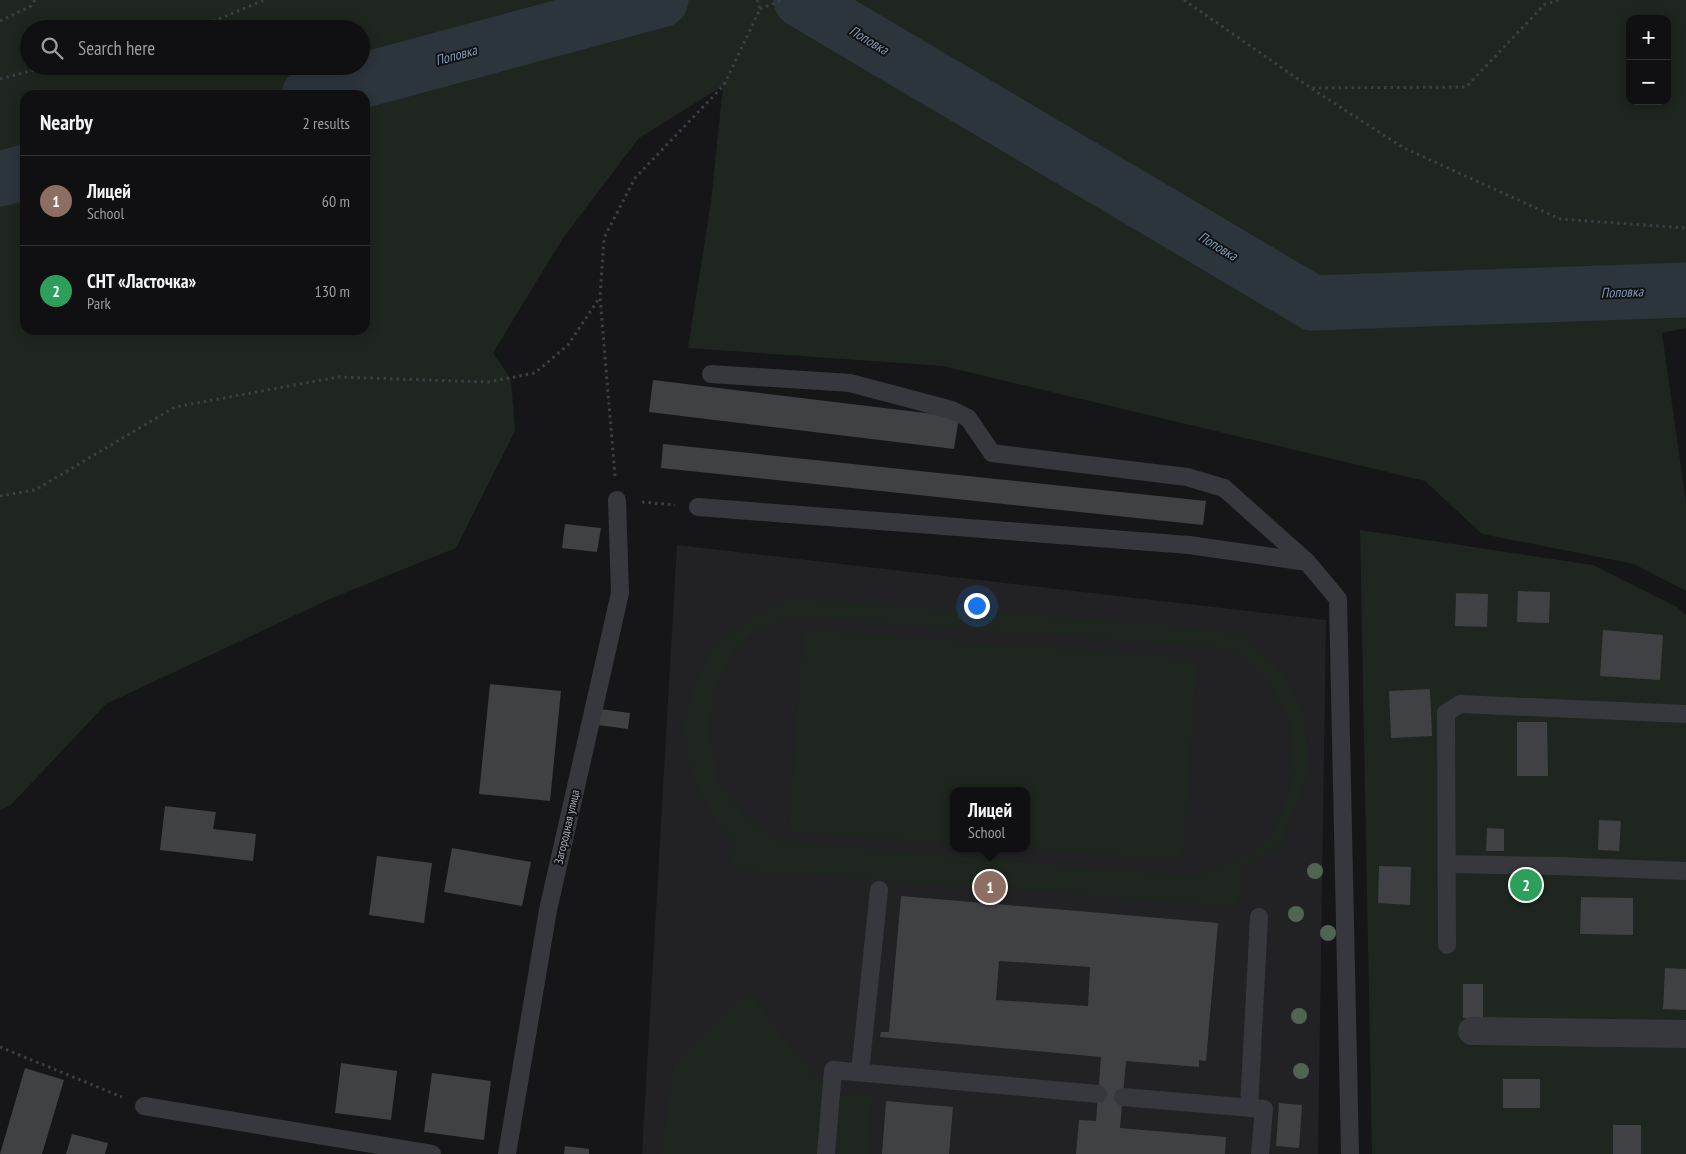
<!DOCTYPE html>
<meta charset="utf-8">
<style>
body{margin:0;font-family:"PT Sans Narrow",sans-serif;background:#19191b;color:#f1f3f6}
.controls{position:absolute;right:15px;top:15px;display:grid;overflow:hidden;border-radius:10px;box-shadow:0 2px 12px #0003}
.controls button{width:45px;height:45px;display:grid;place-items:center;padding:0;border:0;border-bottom:1px solid #303032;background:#101012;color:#f1f3f6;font:25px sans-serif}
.you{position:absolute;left:976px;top:605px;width:18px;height:18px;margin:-12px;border:4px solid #fff;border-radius:50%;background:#1a73e8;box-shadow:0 0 0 8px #1a73e833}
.badge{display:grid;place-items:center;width:32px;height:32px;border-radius:50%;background:#b45309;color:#fff;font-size:16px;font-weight:700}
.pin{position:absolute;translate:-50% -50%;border:2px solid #fff;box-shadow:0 1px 5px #0006}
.popup{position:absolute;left:950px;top:787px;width:80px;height:65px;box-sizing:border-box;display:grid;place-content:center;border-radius:10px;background:#101012;filter:drop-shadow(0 1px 4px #0005);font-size:16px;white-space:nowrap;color:#9c9d9f}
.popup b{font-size:19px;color:#f1f3f6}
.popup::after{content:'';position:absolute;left:50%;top:100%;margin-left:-10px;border:10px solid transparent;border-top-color:#101012}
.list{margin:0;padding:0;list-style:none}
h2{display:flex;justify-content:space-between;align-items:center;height:65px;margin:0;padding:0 20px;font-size:21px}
h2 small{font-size:16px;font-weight:400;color:#9c9d9f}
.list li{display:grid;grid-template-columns:32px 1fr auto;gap:15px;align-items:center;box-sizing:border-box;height:90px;padding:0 20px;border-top:1px solid #303032}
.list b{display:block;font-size:19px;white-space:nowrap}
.list p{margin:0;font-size:16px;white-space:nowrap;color:#9c9d9f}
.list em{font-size:16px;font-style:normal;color:#9c9d9f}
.icon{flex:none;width:28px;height:28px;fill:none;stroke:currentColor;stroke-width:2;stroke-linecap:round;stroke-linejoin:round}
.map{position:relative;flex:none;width:1686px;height:1154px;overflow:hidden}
.search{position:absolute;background:#101012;box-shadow:0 2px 12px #0003;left:20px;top:20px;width:350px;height:55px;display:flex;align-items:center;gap:12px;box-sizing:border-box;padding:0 18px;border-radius:28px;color:#9c9d9f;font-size:19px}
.panel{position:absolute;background:#101012;box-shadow:0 2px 12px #0003;left:20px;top:90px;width:350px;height:245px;border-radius:15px}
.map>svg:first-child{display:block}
.built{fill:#222225;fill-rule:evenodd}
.green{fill:#1e261f;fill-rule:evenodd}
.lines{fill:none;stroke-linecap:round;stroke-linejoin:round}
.river{stroke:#2c353c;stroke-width:55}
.building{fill:#404145;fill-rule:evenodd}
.path{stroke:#3d3f44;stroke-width:3;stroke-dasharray:2.5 4;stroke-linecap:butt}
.service{stroke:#37383d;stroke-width:18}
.minor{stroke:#37383d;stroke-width:28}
.tree{fill:#506452}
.labels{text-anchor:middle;stroke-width:4;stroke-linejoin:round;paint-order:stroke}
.street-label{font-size:12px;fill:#a8adb8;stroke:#111113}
.water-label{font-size:14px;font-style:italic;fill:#7f9bb3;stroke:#111113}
</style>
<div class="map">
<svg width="1686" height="1154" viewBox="0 0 1686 1154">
<rect width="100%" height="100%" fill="#161618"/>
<!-- built -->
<path class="built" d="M 677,545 L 1326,620 L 1318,1154 L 642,1154 ZM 954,791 L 1026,791 L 1026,848 L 954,848 Z"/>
<!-- green -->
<path class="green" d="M 0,0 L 1686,0 L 1686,328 L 1662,333 L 1686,503 L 1686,591 L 1634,564 L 1482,534 L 1425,481 L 943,366 L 688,348 L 711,202 L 723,86 L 639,138 L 563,238 L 493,353 L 511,379 L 515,431 L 456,548 L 332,598 L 106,704 L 11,805 L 0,810 ZM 1630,19 L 1667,19 L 1667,101 L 1630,101 ZM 29,29 L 361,29 L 361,66 L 29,66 ZM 25,95 L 365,95 L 365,330 L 25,330 Z
M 1360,530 L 1593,565 L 1677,607 L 1686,615 L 1686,1154 L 1372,1154 Z
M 791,599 L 1182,626 L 1242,635 L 1283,674 L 1305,717 L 1309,773 L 1280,844 L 1242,869 L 1238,906 L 731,869 L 736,841 L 716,821 L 690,772 L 684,727 L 694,685 L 714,647 L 753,615 ZM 791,616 L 1231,648 L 1267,681 L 1289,719 L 1294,774 L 1274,833 L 1244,856 L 1195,877 L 776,841 L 744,816 L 719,783 L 708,731 L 715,690 L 733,652 L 754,632 Z
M 803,630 L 1197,659 L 1182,860 L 1025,848 L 1026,848 L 1026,791 L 954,791 L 954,843 L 789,831 Z
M 748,991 L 804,1064 L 835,1096 L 872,1096 L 867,1154 L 661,1154 L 674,1065 Z"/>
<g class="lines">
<!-- river -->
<path class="river" d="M 801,0 L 1313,303 L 1686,290
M 309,95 L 661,0
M 0,179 L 25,172"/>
</g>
<!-- building -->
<path class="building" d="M 653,380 L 959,417 L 954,449 L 649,412 Z
M 663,444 L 1206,501 L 1203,525 L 661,468 Z
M 565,524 L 601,528 L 597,552 L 562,548 Z
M 1518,591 L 1550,592 L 1549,623 L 1517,622 Z
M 1456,593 L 1488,594 L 1487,627 L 1455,626 Z
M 1603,630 L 1663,635 L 1660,680 L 1600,676 Z
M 490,684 L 561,691 L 550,801 L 479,794 Z
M 1430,689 L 1432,736 L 1391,738 L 1389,691 Z
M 600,709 L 630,713 L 628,729 L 598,725 Z
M 1517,722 L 1547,722 L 1548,776 L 1517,776 Z
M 165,806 L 216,812 L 213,829 L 256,834 L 253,861 L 160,850 Z
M 1599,820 L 1621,821 L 1619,851 L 1598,850 Z
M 1487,828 L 1504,829 L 1504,851 L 1486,851 Z
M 452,848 L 531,862 L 522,906 L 444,892 Z
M 377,856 L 432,863 L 424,923 L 369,915 Z
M 1379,866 L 1411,867 L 1410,905 L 1378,903 Z
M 901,896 L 1218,923 L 1206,1061 L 1199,1060 L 1199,1067 L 1126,1061 L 1120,1128 L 1226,1137 L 1225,1154 L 1076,1154 L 1079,1120 L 1096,1121 L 1101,1057 L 880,1037 L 881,1032 L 889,1032 ZM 999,961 L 1090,967 L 1088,1006 L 996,1000 Z
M 1581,897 L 1633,898 L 1633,935 L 1580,934 Z
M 1665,968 L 1686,969 L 1686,1010 L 1663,1009 Z
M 1463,984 L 1483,984 L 1483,1018 L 1463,1018 Z
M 341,1063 L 397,1071 L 391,1120 L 335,1113 Z
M 25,1068 L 64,1080 L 42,1154 L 0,1154 Z
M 432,1073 L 491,1081 L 484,1140 L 424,1132 Z
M 1503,1079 L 1540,1079 L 1540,1108 L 1503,1108 Z
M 886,1101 L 953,1107 L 949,1154 L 882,1154 Z
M 1279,1103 L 1302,1105 L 1299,1148 L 1276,1146 Z
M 1613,1125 L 1641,1125 L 1641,1154 L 1613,1154 Z
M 72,1134 L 108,1143 L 105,1154 L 66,1154 Z
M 565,1146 L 589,1149 L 589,1154 L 564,1154 Z"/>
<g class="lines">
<!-- path -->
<path class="path" d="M 1184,0 L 1311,88 L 1466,87 L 1544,5 L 1559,0
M 760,9 L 783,0
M 0,21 L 31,6 L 35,0
M 195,29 L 264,0
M 0,79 L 48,66
M 1312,89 L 1404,148 L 1560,219 L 1686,228
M 615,476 L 600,297 L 604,238 L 635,178 L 724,85 L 760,9 L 757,0
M 0,496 L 35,490 L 175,407 L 338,377 L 488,382 L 535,373 L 568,345 L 600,297
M 642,502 L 675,505
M 0,1047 L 122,1097"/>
<!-- service -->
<path class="service" d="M 711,374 L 850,383 L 952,410 L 968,418 L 992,453 L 1187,477 L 1224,488 L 1307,562
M 698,507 L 1189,545 L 1307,562 L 1338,599 L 1350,1154
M 1447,864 L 1557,866 L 1686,871
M 1447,945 L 1446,713 L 1460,704 L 1686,714
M 860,1072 L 879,890
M 1123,1097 L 1264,1109 L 1260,1154
M 144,1106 L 432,1154
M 1249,1108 L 1259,917
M 507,1154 L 548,910 L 620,593 L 617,500
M 826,1154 L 833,1070 L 1098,1094"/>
<!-- minor -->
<path class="minor" d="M 1472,1031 L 1686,1034"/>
</g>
<!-- trees -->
<g class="tree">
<circle cx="1315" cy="871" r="8"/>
<circle cx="1296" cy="914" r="8"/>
<circle cx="1328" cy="933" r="8"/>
<circle cx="1299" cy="1016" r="8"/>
<circle cx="1301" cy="1071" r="8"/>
</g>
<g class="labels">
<!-- street labels -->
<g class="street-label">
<text transform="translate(567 827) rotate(-77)" y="4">Загородная улица</text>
</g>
<!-- water labels -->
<g class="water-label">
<text transform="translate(869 40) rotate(31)" y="5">Поповка</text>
<text transform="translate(456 55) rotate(-15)" y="5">Поповка</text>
<text transform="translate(1218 246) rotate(31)" y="5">Поповка</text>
<text transform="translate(1622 292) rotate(-2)" y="5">Поповка</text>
</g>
</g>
</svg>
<div class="controls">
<button>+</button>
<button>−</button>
</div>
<div class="you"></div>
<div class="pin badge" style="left:990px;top:887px;background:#8d6e63">1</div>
<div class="popup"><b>Лицей</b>School</div>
<div class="pin badge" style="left:1526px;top:885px;background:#2e9e5b">2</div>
<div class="search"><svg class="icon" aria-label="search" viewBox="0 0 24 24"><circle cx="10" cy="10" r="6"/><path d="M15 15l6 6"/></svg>Search here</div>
<section class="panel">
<h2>Nearby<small>2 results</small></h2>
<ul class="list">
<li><span class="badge" style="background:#8d6e63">1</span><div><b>Лицей</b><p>School</p></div><em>60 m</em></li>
<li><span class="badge" style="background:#2e9e5b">2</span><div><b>СНТ «Ласточка»</b><p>Park</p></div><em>130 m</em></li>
</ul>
</section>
</div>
